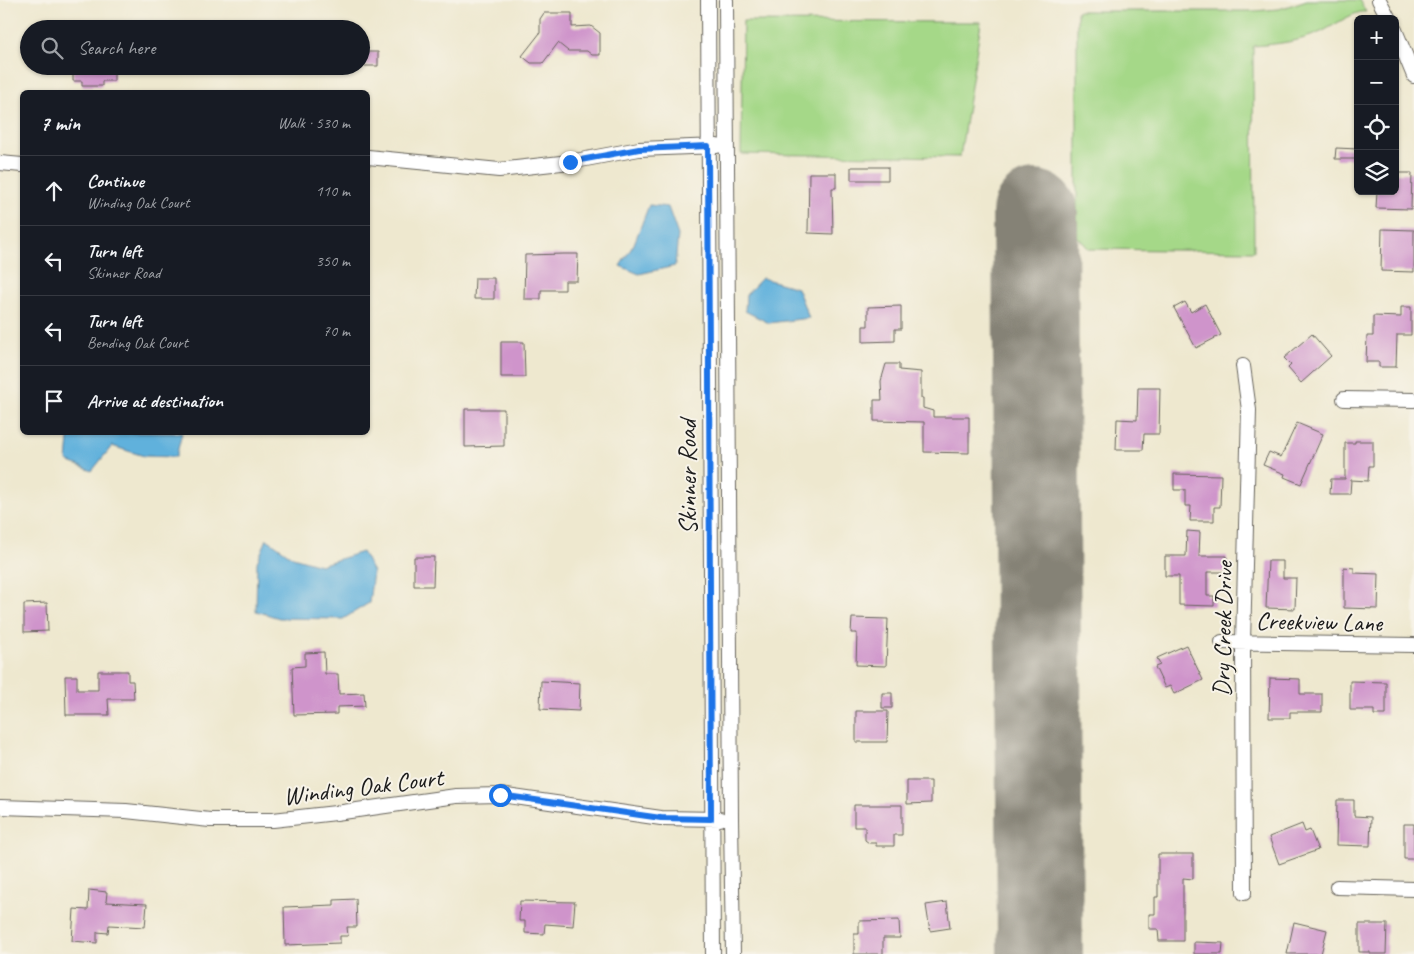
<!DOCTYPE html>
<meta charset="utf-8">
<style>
body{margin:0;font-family:Caveat,sans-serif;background:#242831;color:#f1f3f6}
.controls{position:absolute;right:15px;top:15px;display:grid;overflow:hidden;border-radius:8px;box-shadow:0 1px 4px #0004}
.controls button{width:45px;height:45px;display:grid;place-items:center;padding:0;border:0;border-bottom:1px solid #363941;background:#171b24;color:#f1f3f6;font:25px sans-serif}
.stop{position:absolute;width:15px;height:15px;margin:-11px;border:4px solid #1a73e8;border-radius:50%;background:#fff}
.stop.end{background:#1a73e8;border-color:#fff;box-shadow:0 1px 5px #0008}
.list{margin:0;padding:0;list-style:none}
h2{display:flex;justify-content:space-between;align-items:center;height:65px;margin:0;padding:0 20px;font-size:21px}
h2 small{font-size:16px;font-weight:400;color:#9ea1a6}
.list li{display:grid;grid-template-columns:32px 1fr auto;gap:15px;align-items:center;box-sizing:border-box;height:70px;padding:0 20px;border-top:1px solid #363941}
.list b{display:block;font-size:19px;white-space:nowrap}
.list p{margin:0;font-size:16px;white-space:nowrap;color:#9ea1a6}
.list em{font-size:16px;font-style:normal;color:#9ea1a6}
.icon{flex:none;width:28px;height:28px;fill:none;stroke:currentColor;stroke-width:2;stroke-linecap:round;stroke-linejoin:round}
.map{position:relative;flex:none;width:1414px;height:954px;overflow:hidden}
.search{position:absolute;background:#171b24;box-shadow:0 1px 4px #0004;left:20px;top:20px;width:350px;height:55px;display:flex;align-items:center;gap:12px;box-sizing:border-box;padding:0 18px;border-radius:28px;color:#9ea1a6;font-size:19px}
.panel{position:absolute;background:#171b24;box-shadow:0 1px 4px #0004;left:20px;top:90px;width:350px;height:345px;border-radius:8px}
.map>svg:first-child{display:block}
.green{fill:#a5d888;stroke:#607a52}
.water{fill:#61b1dc;stroke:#3e667c}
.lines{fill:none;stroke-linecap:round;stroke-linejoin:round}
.runway{stroke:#858276;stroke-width:86}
.building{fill:#cf94cb}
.minor-casing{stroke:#66635b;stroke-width:16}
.minor{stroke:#fff;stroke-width:14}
.route{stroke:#1a73e8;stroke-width:6}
.labels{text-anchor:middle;stroke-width:4;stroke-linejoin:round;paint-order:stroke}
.street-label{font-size:25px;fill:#1c1c1c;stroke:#f7f3e8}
</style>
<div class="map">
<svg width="1414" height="954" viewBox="0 0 1414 954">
<rect width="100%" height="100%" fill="#f7f3e8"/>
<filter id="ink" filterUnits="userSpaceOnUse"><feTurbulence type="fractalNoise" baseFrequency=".02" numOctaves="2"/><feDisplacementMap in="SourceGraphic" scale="10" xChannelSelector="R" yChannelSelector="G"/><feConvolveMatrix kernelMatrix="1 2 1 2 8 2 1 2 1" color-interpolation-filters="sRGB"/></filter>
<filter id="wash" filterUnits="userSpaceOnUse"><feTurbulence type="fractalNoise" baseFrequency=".0096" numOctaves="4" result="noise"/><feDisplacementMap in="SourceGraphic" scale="20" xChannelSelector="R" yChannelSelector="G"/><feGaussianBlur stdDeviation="1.12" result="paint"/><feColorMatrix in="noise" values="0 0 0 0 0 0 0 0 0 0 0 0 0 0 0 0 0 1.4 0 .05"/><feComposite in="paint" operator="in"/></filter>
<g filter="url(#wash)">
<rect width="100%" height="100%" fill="#eee8cf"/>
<!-- green -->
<path class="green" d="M 1307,0 L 1359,0 L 1366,12 C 1355,10 1332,27 1321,32 C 1299,42 1277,44 1253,46 L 1254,251 L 1089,249 L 1077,236 L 1077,11 L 1254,11 L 1279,9 Z
M 743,21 L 981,22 L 960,157 L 741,154 Z"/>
<!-- water -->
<path class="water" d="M 649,205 L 668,207 L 678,235 L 675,266 L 639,274 L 620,266 L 634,244 Z
M 762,278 L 797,288 L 809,318 L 769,323 L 745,311 L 746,295 Z
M 72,433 L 72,432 L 182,433 L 176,457 L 144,456 L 112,446 L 92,471 L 67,461 L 69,439 Z
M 267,539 L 293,557 L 320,565 L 362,552 L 373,572 L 369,603 L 343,619 L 279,618 L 256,611 L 257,562 Z"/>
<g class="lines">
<!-- runway -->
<path class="runway" d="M 1035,213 L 1040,954"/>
</g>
<g id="blocks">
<!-- building -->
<path class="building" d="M 544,13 L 572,13 L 572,27 L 591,26 L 600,33 L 600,55 L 592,55 L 587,51 L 568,51 L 558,43 L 543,63 L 531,63 L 522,56 L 540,33 L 540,19 Z
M 361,52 L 378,52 L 378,66 L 361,66 Z
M 73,66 L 114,66 L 114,81 L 102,81 L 102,86 L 82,86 L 82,81 L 73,81 Z
M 1336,148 L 1358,149 L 1358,159 L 1335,159 Z
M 851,167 L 888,167 L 888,180 L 851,180 Z
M 809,173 L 836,173 L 836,188 L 832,188 L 833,234 L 808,233 Z
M 1395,173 L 1412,173 L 1411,209 L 1376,208 L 1377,191 L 1395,191 Z
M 1382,229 L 1414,230 L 1414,272 L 1381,271 Z
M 564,254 L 578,254 L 577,281 L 565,281 L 565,290 L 541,290 L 541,299 L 524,299 L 525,255 Z
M 475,278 L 494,278 L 494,299 L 474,299 Z
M 1185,302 L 1191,312 L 1205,304 L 1221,335 L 1196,348 L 1174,308 Z
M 901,306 L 901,329 L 895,329 L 895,341 L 863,342 L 863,326 L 868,326 L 868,307 Z
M 1401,307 L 1411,307 L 1411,335 L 1397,335 L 1396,367 L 1379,367 L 1379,362 L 1366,362 L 1367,336 L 1373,336 L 1373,316 L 1401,317 Z
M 1312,334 L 1331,356 L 1301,383 L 1288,368 L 1291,365 L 1284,358 Z
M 501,342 L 524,342 L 525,377 L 501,377 Z
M 886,364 L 899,364 L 899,370 L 921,372 L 921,398 L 923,398 L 923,408 L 933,411 L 933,417 L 969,417 L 969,453 L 924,452 L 924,422 L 874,421 L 874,400 L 882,400 L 881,381 Z
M 1138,388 L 1160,388 L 1159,434 L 1144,434 L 1143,450 L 1116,450 L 1117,419 L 1137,420 Z
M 465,409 L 504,409 L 504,446 L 465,447 Z
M 1297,423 L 1323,434 L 1301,484 L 1284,477 L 1285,474 L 1263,465 L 1269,452 L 1281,457 Z
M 1355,441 L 1373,441 L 1373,466 L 1369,466 L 1368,481 L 1351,480 L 1350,494 L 1330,494 L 1331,479 L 1345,479 L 1345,443 L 1355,443 Z
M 1174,474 L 1221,475 L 1220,507 L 1214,507 L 1214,521 L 1190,521 L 1191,506 L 1185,506 L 1185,490 L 1174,490 Z
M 1187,531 L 1200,532 L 1199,556 L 1227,556 L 1227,572 L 1207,572 L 1207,596 L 1214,596 L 1214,606 L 1179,605 L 1179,576 L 1165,576 L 1165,556 L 1186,556 Z
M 414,557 L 434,557 L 433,586 L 414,586 Z
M 1268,561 L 1283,561 L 1283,578 L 1296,578 L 1295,609 L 1266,608 Z
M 1344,567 L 1354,568 L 1354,573 L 1379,574 L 1378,609 L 1344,608 Z
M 47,603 L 48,631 L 24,632 L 24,604 Z
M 852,618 L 888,619 L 886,666 L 856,665 L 857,633 L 851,633 Z
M 1186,645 L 1203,680 L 1174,694 L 1170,686 L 1165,688 L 1155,667 L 1160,665 L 1157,658 Z
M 324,652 L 325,674 L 338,674 L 339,694 L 364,693 L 365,706 L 337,707 L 337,714 L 294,715 L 292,667 L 305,666 L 305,653 Z
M 98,671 L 128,671 L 128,681 L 133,681 L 134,699 L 108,699 L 109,715 L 66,715 L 65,676 L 77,676 L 77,690 L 98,690 Z
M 1270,678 L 1300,679 L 1300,694 L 1322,694 L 1322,712 L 1290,712 L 1290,718 L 1269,718 Z
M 541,681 L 580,683 L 579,711 L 540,709 Z
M 1350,681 L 1386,682 L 1386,715 L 1374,715 L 1374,710 L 1350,710 Z
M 882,693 L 892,693 L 892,708 L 882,708 Z
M 856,711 L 888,711 L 887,742 L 856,742 Z
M 907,781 L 931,781 L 931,803 L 907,804 Z
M 1337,800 L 1354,800 L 1354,816 L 1371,817 L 1370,846 L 1336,845 Z
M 854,805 L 902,805 L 902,835 L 894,835 L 894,846 L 876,846 L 876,843 L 869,843 L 865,840 L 865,827 L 854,827 Z
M 1302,824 L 1305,832 L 1310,830 L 1318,850 L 1279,864 L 1269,837 Z
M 1404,824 L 1414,824 L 1414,859 L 1404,859 Z
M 1158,854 L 1193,854 L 1193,879 L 1183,878 L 1183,941 L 1159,941 L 1158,929 L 1149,929 L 1149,914 L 1155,914 L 1155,897 L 1158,897 Z
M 89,890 L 107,892 L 106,902 L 147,904 L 145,927 L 109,925 L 108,933 L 97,932 L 97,943 L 72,941 L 74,909 L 88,910 Z
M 356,899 L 357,927 L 347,927 L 348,936 L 340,936 L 340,943 L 285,945 L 284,907 L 334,905 L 334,900 Z
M 520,901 L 575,902 L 573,926 L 545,924 L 544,934 L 525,933 L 525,921 L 519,921 Z
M 947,902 L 950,928 L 930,931 L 926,905 Z
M 899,920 L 900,938 L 883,938 L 883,954 L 854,954 L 854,934 L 859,934 L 859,921 Z
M 1294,922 L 1327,930 L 1321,954 L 1287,954 Z
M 1359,924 L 1387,924 L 1386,954 L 1370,954 L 1370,952 L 1359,952 Z
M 1194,942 L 1223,943 L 1222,954 L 1194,954 Z"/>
</g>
</g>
<g filter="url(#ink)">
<use href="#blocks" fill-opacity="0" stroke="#66635b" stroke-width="1"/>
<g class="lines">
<!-- minor casing -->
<g class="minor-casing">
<path id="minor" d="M 708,0 L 713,954
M 726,0 L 731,819 L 733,954
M 1379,0 L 1389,19
M 1395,30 L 1414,76
M 368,157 L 499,170 L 570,162 L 639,149 L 717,146
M 0,163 L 22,165
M 1243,366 L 1249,410 L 1243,642 L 1244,893
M 1344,399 L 1414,400
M 1222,642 L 1414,645
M 0,807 L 126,811 L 210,820 L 273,820 L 336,813 L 456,796 L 500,795 L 661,818 L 720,819
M 1337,887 L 1414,889"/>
</g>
<!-- minor -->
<use href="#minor" class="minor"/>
</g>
</g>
<g class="lines" filter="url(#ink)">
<!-- route -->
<path class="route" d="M 500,795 L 661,818 L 711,819 L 708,146 L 639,149 L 570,162"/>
</g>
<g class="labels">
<!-- street labels -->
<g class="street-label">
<text transform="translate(687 477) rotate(-90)" y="9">Skinner Road</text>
<text transform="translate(1319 621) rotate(1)" y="9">Creekview Lane</text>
<text transform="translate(1222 629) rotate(-89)" y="9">Dry Creek Drive</text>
<text transform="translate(363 786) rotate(-7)" y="9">Winding Oak Court</text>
</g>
</g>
</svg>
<div class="controls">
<button>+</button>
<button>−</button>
<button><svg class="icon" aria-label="locate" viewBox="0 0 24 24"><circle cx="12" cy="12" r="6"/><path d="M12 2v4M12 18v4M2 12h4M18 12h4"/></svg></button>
<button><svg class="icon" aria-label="layers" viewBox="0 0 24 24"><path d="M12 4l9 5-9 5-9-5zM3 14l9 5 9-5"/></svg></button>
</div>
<div class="stop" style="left:500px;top:795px"></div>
<div class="stop end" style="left:570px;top:162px"></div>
<div class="search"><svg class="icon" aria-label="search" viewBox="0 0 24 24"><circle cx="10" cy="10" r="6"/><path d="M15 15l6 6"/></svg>Search here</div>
<section class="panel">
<h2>7 min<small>Walk · 530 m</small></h2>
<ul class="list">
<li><svg class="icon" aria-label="ahead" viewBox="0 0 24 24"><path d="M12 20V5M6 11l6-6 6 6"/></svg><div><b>Continue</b><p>Winding Oak Court</p></div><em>110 m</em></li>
<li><svg class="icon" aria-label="left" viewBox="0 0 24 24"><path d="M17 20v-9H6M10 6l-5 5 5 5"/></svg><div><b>Turn left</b><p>Skinner Road</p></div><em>350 m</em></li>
<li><svg class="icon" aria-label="left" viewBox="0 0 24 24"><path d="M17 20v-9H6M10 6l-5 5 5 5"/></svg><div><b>Turn left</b><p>Bending Oak Court</p></div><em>70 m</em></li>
<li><svg class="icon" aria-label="arrive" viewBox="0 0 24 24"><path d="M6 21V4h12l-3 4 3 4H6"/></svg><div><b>Arrive at destination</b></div></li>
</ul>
</section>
</div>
